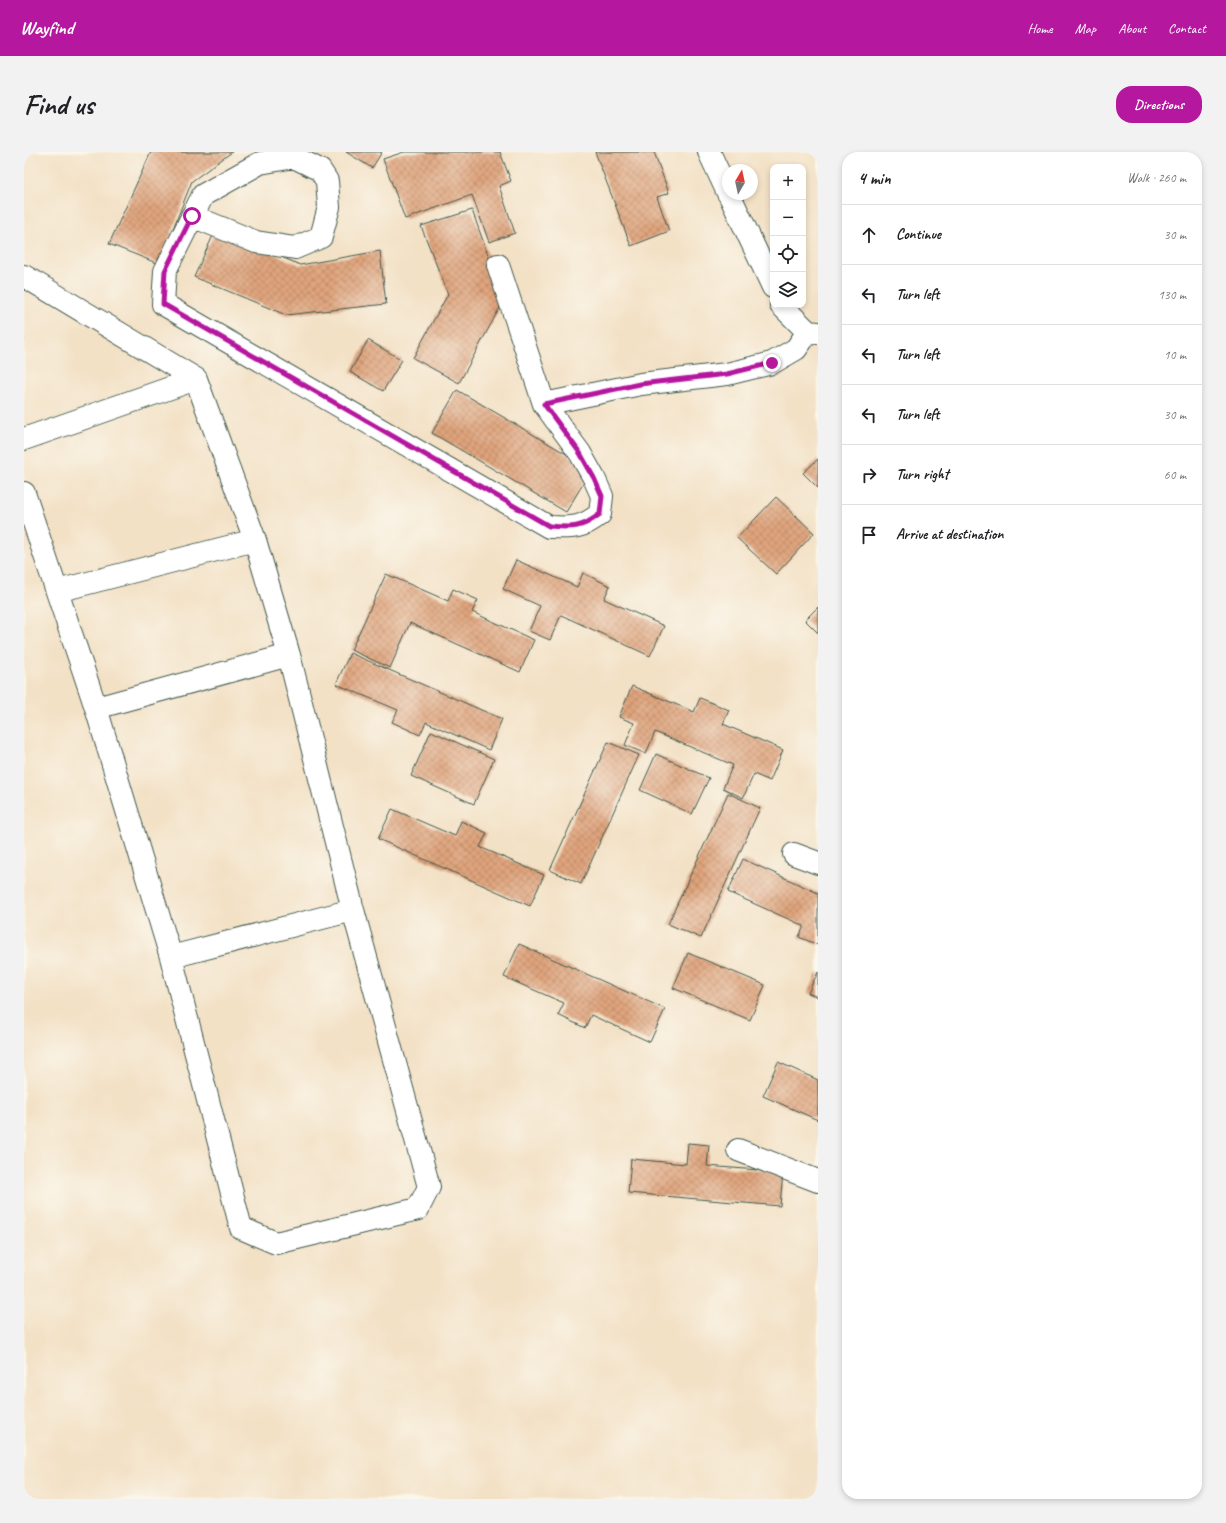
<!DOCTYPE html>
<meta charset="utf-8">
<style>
body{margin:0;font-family:Caveat,sans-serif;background:#f2f2f2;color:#202124}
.controls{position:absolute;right:12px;top:12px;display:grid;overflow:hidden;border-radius:8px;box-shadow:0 2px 6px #0003}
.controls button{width:36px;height:36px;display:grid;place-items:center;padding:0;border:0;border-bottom:1px solid #e0e0e0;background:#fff;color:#202124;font:20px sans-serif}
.compass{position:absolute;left:698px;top:12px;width:36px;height:36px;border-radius:50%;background:#fff;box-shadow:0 2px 6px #0003;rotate:9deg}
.stop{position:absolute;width:12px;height:12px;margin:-9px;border:3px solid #b5179e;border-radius:50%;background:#fff}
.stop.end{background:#b5179e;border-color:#fff;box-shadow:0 1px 4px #0008}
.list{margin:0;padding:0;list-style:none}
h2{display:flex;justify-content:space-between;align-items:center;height:52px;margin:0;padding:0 16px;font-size:17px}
h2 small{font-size:13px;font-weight:400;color:#757577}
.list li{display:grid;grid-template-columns:26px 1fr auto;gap:12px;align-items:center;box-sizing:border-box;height:60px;padding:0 16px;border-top:1px solid #e0e0e0}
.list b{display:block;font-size:15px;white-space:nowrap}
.list em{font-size:13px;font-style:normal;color:#757577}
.icon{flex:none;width:22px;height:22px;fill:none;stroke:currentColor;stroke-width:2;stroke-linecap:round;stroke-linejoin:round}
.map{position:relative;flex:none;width:794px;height:1347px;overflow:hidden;border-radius:16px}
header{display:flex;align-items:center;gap:24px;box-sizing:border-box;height:56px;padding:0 20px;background:#b5179e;color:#fff}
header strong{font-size:19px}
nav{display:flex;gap:22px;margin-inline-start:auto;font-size:14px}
.intro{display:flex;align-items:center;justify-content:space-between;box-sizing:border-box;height:96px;padding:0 24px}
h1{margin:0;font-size:28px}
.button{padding:10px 18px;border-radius:16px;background:#b5179e;color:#fff;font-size:14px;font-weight:700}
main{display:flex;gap:24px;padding:0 24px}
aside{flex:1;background:#fff;border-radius:16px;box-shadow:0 2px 6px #0003}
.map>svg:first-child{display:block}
.building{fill:url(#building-cross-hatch)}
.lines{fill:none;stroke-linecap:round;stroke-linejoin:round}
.minor-casing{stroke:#3f564a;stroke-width:24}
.minor{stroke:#fff;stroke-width:22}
.route{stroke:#b5179e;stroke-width:5}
</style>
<header>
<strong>Wayfind</strong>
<nav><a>Home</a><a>Map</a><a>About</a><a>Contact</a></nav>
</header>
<div class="intro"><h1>Find us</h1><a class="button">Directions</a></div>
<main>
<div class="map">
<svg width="794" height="1347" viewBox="0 0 794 1347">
<defs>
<pattern id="building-cross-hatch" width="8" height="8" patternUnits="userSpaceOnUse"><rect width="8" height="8" fill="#e0a47d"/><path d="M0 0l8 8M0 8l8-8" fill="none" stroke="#b58767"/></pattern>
</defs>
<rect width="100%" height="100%" fill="#fbf7ec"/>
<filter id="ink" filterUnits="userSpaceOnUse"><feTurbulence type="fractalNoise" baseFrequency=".025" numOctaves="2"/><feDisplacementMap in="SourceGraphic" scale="8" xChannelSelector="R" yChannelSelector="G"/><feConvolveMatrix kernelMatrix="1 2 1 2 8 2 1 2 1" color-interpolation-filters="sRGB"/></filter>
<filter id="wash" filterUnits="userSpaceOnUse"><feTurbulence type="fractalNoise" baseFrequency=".012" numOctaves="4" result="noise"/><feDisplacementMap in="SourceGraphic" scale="16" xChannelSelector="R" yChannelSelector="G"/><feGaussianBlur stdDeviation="0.9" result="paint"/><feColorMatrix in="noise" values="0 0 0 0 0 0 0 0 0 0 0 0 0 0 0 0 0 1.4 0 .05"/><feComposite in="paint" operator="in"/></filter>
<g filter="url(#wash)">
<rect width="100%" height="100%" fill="#f3e1c6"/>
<g id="blocks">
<!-- building -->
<path class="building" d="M 127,0 L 208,0 L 168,29 L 135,112 L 85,92 Z
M 322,0 L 358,0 L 348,16 Z
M 380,0 L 476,0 L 487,29 L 475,34 L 491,81 L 465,90 L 448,43 L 381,67 L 359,7 Z
M 571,0 L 630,0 L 645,41 L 633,45 L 645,79 L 607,94 Z
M 448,58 L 480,148 L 435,231 L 389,206 L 424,142 L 397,74 Z
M 192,77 L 276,113 L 356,99 L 362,152 L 262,163 L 170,125 Z
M 344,188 L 378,208 L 359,239 L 326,220 Z
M 433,238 L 568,317 L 542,360 L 408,281 Z
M 794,307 L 794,336 L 779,321 Z
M 752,345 L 790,381 L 752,422 L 713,386 Z
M 492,408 L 553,435 L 559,421 L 586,434 L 580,447 L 640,474 L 626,504 L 537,463 L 526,488 L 505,479 L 516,454 L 479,437 Z
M 362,422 L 424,449 L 429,437 L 454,448 L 448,460 L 510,488 L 496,520 L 386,471 L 366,516 L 327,498 Z
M 794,455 L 794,481 L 781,468 Z
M 326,501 L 478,567 L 465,598 L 402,570 L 396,583 L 368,570 L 374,558 L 312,532 Z
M 608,534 L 670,560 L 676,546 L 705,558 L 699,572 L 759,598 L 746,629 L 730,622 L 719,646 L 699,636 L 709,613 L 631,580 L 622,602 L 601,593 L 610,571 L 595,565 Z
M 407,579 L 470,607 L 450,652 L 387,624 Z
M 584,590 L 615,603 L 557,732 L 526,718 Z
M 632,602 L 685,626 L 668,662 L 616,638 Z
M 704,641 L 736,656 L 677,786 L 644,772 Z
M 368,657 L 431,684 L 437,669 L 463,681 L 456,695 L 520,723 L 506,754 L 354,687 Z
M 719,707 L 794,741 L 794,793 L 775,785 L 780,774 L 704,740 Z
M 495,792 L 641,857 L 626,890 L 567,863 L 561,876 L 534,863 L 540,851 L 480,825 Z
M 664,801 L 741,833 L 726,868 L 649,836 Z
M 794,820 L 794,845 L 784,841 Z
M 754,910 L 794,928 L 794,968 L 739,944 Z
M 664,991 L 685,993 L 683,1014 L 759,1020 L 756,1054 L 604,1041 L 607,1007 L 662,1012 Z"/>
</g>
</g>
<g filter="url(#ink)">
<use href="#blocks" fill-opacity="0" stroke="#3f564a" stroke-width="1"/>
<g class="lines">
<!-- minor casing -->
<g class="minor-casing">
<path id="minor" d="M 685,0 L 704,41
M 705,42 L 749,135
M 168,64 L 232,90 L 271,96 L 297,85 L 305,55 L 303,29 L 296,18 L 270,5 L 236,11 L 179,43 L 141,119 L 139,152 L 525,375 C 548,376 557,377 576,362 L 578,344 L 570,326 L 556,301 L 520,252 L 474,113
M 0,124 L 172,227 L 231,388 L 265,503 L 329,758 L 405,1035 L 394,1057 L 252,1091 L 217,1076 L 147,805 L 72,556 L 0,341
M 757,153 L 784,180 L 794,181
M 520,252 L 617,232 L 703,222 L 748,211 L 772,197 L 784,180
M 0,287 L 172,227
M 33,439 L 231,388
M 72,556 L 265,503
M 770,702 L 794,711
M 147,805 L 329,758
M 714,998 L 794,1029"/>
</g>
<!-- minor -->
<use href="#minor" class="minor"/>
</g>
</g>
<g class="lines" filter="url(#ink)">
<!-- route -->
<path class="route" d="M 168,64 L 141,119 L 139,152 L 525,374 C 548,376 557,377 576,362 L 578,344 L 570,326 L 556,301 L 520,252 L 616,232 L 703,222 L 748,211"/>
</g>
</svg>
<div class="controls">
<button>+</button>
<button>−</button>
<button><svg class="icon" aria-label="locate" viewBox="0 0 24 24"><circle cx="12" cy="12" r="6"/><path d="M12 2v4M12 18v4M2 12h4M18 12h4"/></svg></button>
<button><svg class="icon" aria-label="layers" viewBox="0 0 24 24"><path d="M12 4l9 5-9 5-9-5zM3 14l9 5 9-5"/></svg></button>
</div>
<svg class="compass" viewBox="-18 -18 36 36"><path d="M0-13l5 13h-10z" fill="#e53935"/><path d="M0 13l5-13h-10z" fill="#757577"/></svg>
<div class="stop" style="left:168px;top:64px"></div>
<div class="stop end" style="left:748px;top:211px"></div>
</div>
<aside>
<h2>4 min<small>Walk · 260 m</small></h2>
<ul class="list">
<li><svg class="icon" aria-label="ahead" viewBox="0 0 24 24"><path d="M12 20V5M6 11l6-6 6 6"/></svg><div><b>Continue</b></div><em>30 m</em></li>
<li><svg class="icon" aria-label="left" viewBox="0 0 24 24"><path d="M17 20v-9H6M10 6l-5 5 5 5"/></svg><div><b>Turn left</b></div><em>130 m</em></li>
<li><svg class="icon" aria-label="left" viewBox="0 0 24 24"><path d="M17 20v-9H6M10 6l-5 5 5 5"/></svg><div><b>Turn left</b></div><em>10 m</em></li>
<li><svg class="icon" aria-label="left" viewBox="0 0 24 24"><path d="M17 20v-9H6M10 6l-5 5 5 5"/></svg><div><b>Turn left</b></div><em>30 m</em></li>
<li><svg class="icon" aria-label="right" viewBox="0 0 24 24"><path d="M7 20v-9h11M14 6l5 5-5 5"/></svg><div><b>Turn right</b></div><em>60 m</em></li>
<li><svg class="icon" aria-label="arrive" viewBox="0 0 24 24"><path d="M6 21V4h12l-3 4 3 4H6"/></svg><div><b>Arrive at destination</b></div></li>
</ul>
</aside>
</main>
